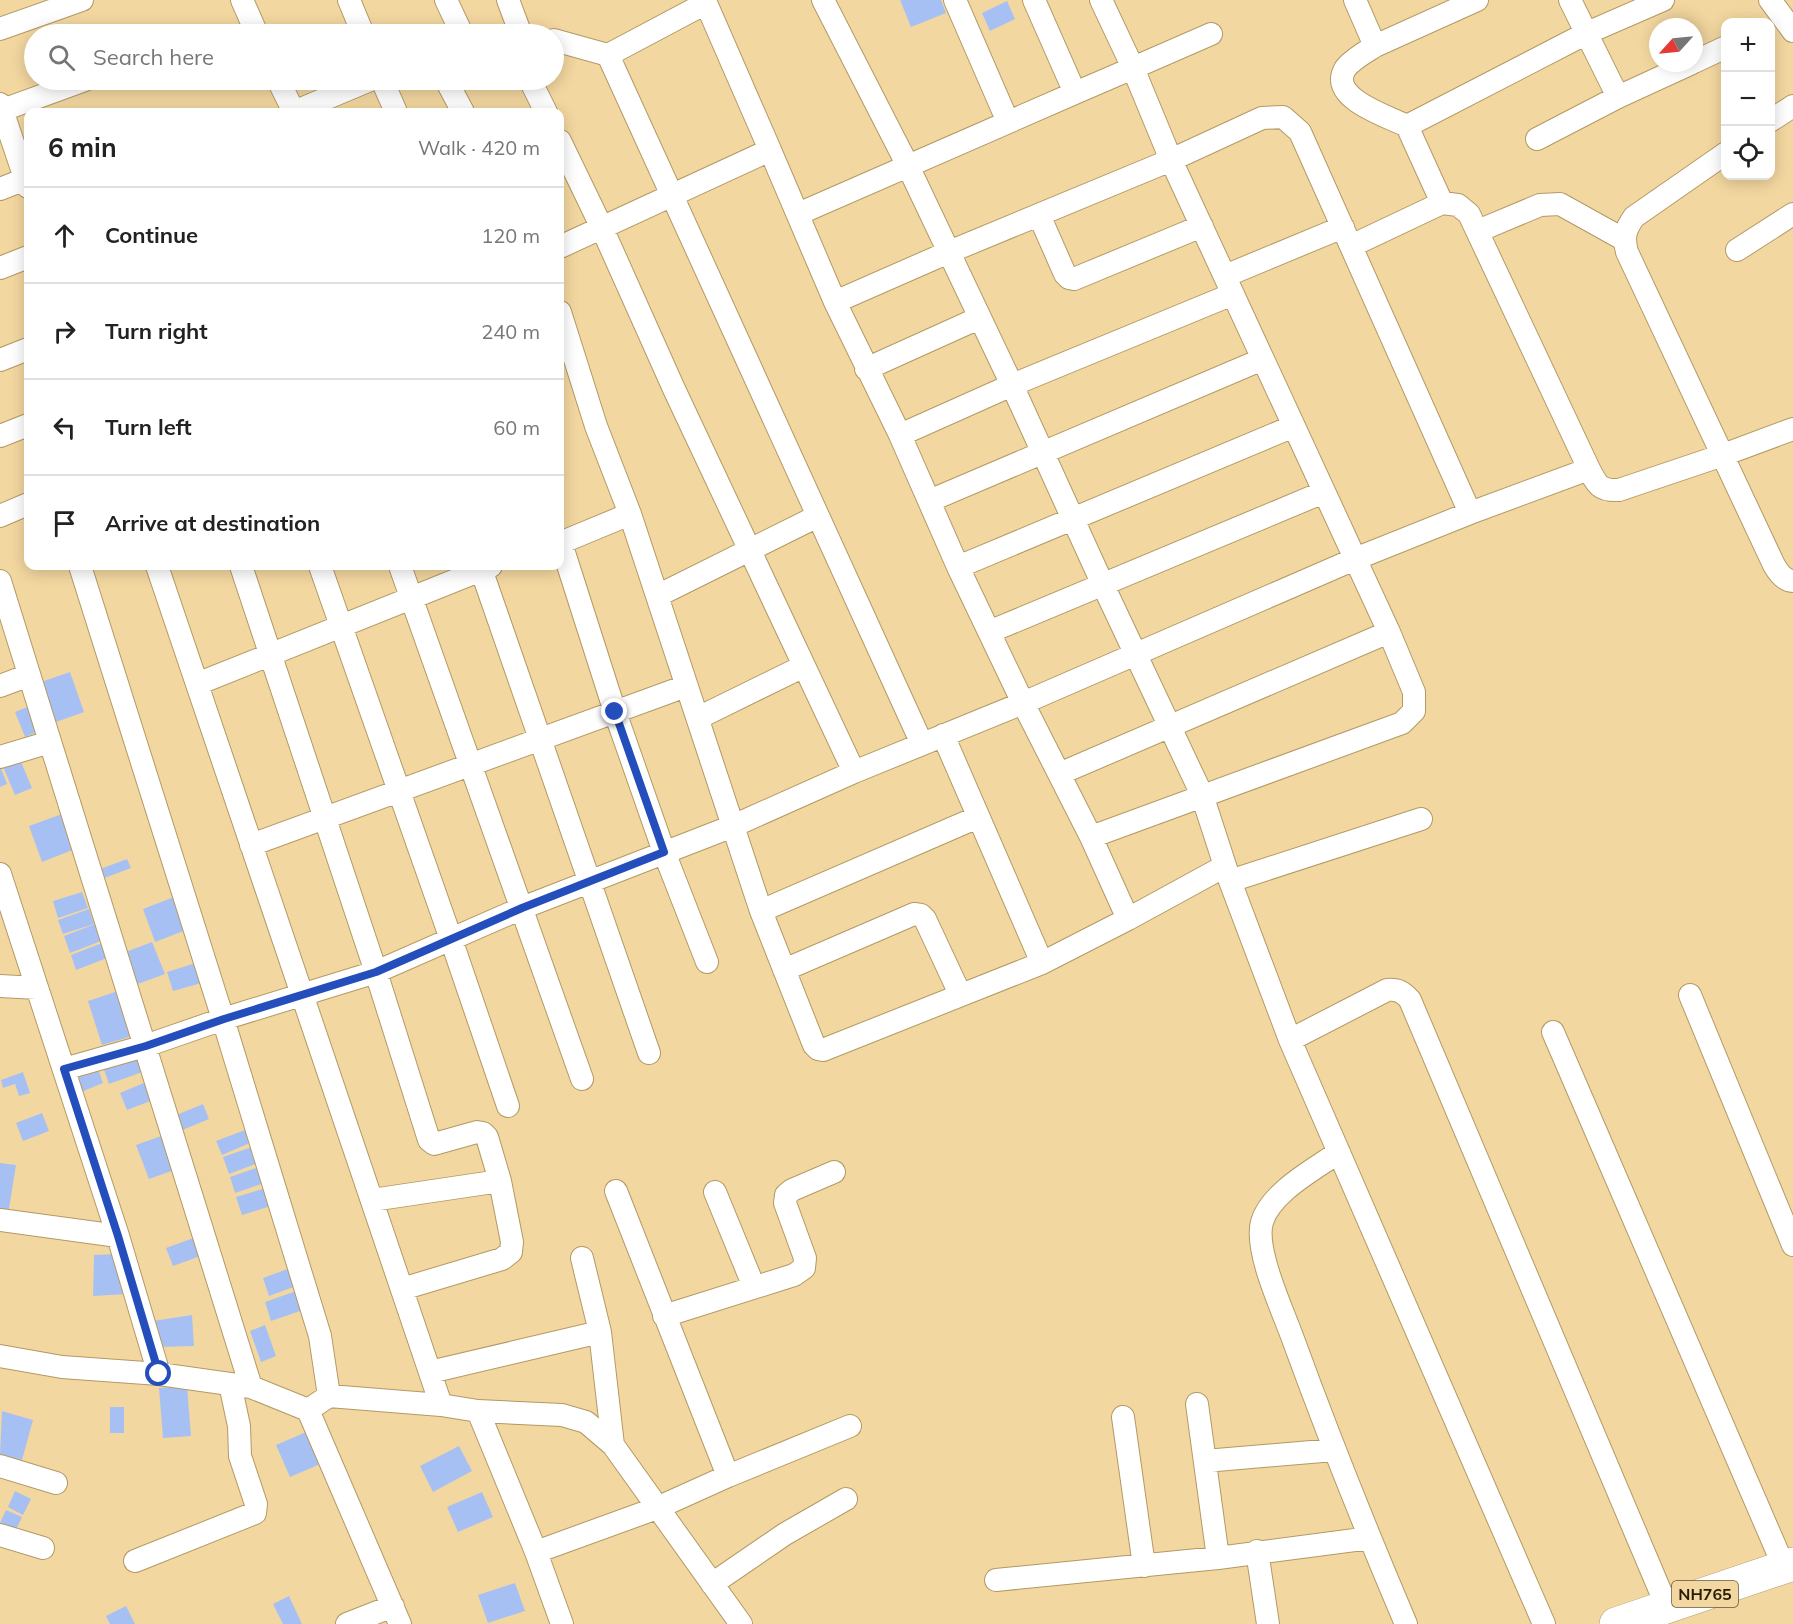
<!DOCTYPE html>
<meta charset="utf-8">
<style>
body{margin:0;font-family:Mulish,sans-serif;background:#f6f6f6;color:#222}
.controls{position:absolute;right:18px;top:18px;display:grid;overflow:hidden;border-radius:12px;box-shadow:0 3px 15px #0003}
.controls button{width:54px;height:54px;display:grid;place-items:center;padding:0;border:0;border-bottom:2px solid #e0e0e0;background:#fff;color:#222;font:30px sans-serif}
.compass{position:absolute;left:1649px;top:18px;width:54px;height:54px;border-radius:50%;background:#fff;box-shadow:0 3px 15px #0003;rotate:243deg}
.stop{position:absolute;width:18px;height:18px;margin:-14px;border:4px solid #234ebc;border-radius:50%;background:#fff}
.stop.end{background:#234ebc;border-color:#fff;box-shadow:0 2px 6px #0008}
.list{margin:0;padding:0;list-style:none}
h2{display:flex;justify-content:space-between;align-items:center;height:78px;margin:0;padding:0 24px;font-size:26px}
h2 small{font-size:20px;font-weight:400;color:#767676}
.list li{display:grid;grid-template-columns:39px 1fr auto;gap:18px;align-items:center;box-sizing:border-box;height:96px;padding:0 24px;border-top:2px solid #e0e0e0}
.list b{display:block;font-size:22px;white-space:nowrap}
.list em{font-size:20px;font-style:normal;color:#767676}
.icon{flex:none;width:33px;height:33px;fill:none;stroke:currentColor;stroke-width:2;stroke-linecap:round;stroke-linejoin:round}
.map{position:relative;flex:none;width:1793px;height:1624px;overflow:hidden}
.search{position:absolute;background:#fff;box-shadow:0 3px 15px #0003;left:24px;top:24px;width:540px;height:66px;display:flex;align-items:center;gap:15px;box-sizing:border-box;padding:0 21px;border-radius:33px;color:#767676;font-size:22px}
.panel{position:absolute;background:#fff;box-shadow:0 3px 15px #0003;left:24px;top:108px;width:540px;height:462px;border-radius:12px}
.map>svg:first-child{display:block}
.building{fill:#a7c0f3}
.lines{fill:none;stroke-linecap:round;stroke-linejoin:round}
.minor-casing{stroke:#b39964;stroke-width:24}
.highway-casing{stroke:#b39964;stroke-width:34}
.minor{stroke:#fff;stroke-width:22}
.highway{stroke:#fff;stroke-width:33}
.route{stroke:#234ebc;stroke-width:8}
.labels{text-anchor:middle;stroke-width:5;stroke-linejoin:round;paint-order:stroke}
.shield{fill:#f3d7a0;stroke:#645434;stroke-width:1.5}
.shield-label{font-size:16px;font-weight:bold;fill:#261c06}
</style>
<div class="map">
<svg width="1793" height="1624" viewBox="0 0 1793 1624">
<rect width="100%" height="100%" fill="#f3d7a0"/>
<!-- building -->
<path class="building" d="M 900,0 L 941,0 L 946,13 L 911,27 Z
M 1007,1 L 1015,19 L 990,31 L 982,13 Z
M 70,672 L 84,712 L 56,722 L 41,682 Z
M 35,704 L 45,729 L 25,737 L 15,712 Z
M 19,757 L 32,788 L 15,795 L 2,764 Z
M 0,766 L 7,784 L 0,787 Z
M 62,814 L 75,849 L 42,862 L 29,826 Z
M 127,859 L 131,868 L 99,880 L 95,871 Z
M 82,892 L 88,908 L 58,918 L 53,901 Z
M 174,897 L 186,930 L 155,942 L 143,909 Z
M 89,909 L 94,924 L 63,934 L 58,920 Z
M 95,924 L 101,941 L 70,953 L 64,936 Z
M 152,942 L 165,974 L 135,985 L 123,953 Z
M 102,943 L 107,958 L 76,970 L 71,955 Z
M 199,962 L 205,982 L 173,991 L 167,972 Z
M 121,990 L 136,1035 L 102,1045 L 88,1001 Z
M 139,1055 L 145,1071 L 109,1084 L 103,1067 Z
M 97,1066 L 103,1083 L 81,1092 L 75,1074 Z
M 23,1072 L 30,1093 L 19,1096 L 15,1084 L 3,1088 L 1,1080 Z
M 151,1080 L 158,1098 L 127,1110 L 120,1093 Z
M 203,1104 L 209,1119 L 180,1131 L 174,1116 Z
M 42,1113 L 49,1131 L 23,1141 L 16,1123 Z
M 245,1130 L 250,1143 L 222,1155 L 216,1141 Z
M 167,1134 L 180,1168 L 149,1179 L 136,1145 Z
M 252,1147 L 258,1163 L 229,1174 L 223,1157 Z
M 0,1163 L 16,1165 L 8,1215 L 0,1214 Z
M 259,1167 L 264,1183 L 235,1193 L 230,1177 Z
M 266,1188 L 271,1206 L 242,1215 L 236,1197 Z
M 199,1236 L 206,1254 L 173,1266 L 166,1248 Z
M 119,1254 L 127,1294 L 93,1296 L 94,1255 Z
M 293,1267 L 299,1285 L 269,1296 L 263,1278 Z
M 299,1290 L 306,1309 L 271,1321 L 265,1302 Z
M 192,1315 L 194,1346 L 157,1347 L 153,1321 Z
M 265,1325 L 276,1356 L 261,1362 L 250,1331 Z
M 187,1386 L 191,1436 L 163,1438 L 159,1388 Z
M 110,1407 L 124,1407 L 124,1433 L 110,1433 Z
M 2,1411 L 33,1420 L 22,1460 L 0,1454 Z
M 311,1430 L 325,1462 L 290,1477 L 276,1445 Z
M 459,1446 L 472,1471 L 433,1492 L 420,1466 Z
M 15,1491 L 31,1499 L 23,1515 L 8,1507 Z
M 482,1492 L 493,1517 L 458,1532 L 447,1507 Z
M 6,1510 L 22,1517 L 16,1530 L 0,1523 Z
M 515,1583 L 525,1611 L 488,1623 L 478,1595 Z
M 289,1596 L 302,1624 L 283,1624 L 273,1604 Z
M 126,1606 L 135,1624 L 110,1624 L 106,1616 Z"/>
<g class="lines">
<!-- minor casing -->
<g class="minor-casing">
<path id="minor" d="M 242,0 L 257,34
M 349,0 L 363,34
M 446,0 L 462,34
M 508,0 L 520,32
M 823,0 L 908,166 L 1012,385 L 1103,585 L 1202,795 L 1230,881 L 1290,1040 L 1544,1624
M 955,0 L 1008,122
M 1101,0 L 1133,68 L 1211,34
M 1355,0 L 1375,46 C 1366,52 1351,60 1345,69 C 1328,98 1387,116 1407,126 L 1587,33 L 1663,0
M 1570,0 L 1618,97
M 1770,0 L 1793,31
M 706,3 L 770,150
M 0,29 L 82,0
M 554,40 L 608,55 L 706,3 L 704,0
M 1375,46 L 1477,0
M 608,55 L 922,744
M 1694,62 L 1726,47
M 278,80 L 294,112
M 382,80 L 396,112
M 446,80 L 463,112
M 530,80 L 546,112
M 1075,93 L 1133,68 L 1171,160 L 1389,632 L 1414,692 L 1414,711 L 1402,723 L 1091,837
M 0,104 L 28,187
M 0,111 L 85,80
M 294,112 L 370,80
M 1770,121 L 1793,106
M 1407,126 L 1442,203 L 1458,205 L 1469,214 L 1589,469
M 1537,139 L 1618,97 L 1692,63
M 560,141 L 602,228 L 674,389 L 854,772
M 1726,153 L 1634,217 C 1625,230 1623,237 1627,252 L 1774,565 C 1778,572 1784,581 1793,581
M 0,189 L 28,178
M 798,214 L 1075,93 L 1034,0
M 1039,215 L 1065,274 L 1069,278 L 1074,279 L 1202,226
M 1478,231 L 1540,205 L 1560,204 L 1623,239
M 1351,246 L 1442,203
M 560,247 L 770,150 L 835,302 L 900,435
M 1737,250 L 1793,214
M 0,268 L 28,257
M 1225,276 L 1343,227
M 835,302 L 949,252 L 1171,160 L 1262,118 L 1283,117 L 1300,132 L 1470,513
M 560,312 L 596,426 L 630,514 L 761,911 L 978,817
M 0,360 L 28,349
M 866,369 L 979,318
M 0,436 L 28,425
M 929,501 L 1263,359
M 0,516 L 28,504
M 560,540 L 615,712 L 664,852 L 707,962
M 560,543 L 630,514
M 80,566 L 223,1019 L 320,1336 L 329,1396
M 157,566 L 441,1405
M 241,566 L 376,972 L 429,1140 L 434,1144 L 477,1132 L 483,1133 L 487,1137 L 500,1181 L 512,1242 L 511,1252 L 502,1259 L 402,1289
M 320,566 L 451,939 L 508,1106
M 400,566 L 582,1079
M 480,566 L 649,1053
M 958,567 L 1294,426
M 0,581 L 251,1387
M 657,596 L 818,516
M 989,632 L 1324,492
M 197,684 L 491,566
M 0,686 L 29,675
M 698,718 L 804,666
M 943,735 L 1042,963
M 0,757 L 50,742
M 1059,774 L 1389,632
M 251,845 L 686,686
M 1225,866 L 1128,919 L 1091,837 L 1023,703 L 958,567 L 900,435 L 1012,385 L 1233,294
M 0,874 L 118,1236 L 159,1374
M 1230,881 L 1421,819
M 761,911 L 814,1045 L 818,1049 L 823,1050 L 1042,963 L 1128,919
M 784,970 L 914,914 L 921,915 L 925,919 L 960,994
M 0,986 L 37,988
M 1690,995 L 1793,1245
M 1553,1032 L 1784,1567
M 1290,1040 L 1387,990 C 1398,989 1403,992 1410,1000 L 1667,1607
M 64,1069 L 145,1046 L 223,1019 L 376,972 L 522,908 L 733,826 L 854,772 L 1023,703 L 1355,559 L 1470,513 L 1589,469 C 1597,485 1600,491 1619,490 L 1723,455 L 1793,429
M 1339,1152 C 1315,1169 1271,1192 1262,1222 C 1254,1250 1283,1311 1293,1339 C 1328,1435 1366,1530 1406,1624
M 616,1191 L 728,1476
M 715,1192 L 754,1287
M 372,1200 L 500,1181
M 0,1220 L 118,1236
M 582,1258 L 600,1332 L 613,1445
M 664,1316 L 794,1275 L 804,1268 L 805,1258 L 785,1203 L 786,1195 L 792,1190 L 834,1172
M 0,1356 L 62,1367 L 159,1374 L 251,1387 L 308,1410 L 329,1396 L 441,1405 L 478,1411 L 562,1415 L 586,1422 L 613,1445 L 741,1624
M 430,1372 L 600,1332
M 1197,1404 L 1218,1558
M 308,1410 L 400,1624
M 478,1411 L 536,1552 L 562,1624
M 1123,1417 L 1144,1566
M 1205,1461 L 1334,1450
M 0,1466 L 56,1483
M 0,1535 L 43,1548
M 1257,1551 L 1268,1624
M 536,1552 L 657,1508 L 728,1476 L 850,1426
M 135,1561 L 255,1513 L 256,1504 L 240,1456 L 239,1426 L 230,1384
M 996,1580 L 1218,1558 L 1370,1538
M 712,1584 L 785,1534 L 846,1499
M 347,1624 L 393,1606"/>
</g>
<!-- highway casing -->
<g class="highway-casing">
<path id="highway" d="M 1616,1624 L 1793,1564"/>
</g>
<!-- minor -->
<use href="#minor" class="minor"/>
<!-- highway -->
<use href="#highway" class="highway"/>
</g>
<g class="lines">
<!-- route -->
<path class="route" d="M 159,1374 L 118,1236 L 64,1069 L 146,1046 L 224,1019 L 376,972 L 522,908 L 664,852 L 615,712"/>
</g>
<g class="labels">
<!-- shield labels -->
<rect class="shield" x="1672" y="1581" width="66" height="26" rx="4.5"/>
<g class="shield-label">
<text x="1705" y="1600">NH765</text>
</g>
</g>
</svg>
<div class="controls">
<button>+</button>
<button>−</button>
<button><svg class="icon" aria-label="locate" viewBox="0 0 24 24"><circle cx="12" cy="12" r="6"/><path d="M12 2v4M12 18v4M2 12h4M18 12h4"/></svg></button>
</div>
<svg class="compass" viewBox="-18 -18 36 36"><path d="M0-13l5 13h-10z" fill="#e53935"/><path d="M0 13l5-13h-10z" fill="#767676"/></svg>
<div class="stop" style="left:159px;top:1374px"></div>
<div class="stop end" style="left:615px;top:712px"></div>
<div class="search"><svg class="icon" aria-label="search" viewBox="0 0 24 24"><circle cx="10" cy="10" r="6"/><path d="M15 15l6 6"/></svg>Search here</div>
<section class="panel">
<h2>6 min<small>Walk · 420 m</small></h2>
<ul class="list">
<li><svg class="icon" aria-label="ahead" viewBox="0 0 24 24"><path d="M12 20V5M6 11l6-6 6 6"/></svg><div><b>Continue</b></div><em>120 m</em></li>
<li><svg class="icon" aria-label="right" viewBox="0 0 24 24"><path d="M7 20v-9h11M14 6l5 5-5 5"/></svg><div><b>Turn right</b></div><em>240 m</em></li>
<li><svg class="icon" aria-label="left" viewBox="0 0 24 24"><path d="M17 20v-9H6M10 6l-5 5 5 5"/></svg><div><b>Turn left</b></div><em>60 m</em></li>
<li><svg class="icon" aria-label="arrive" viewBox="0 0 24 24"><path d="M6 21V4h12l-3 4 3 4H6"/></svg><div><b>Arrive at destination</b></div></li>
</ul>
</section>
</div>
